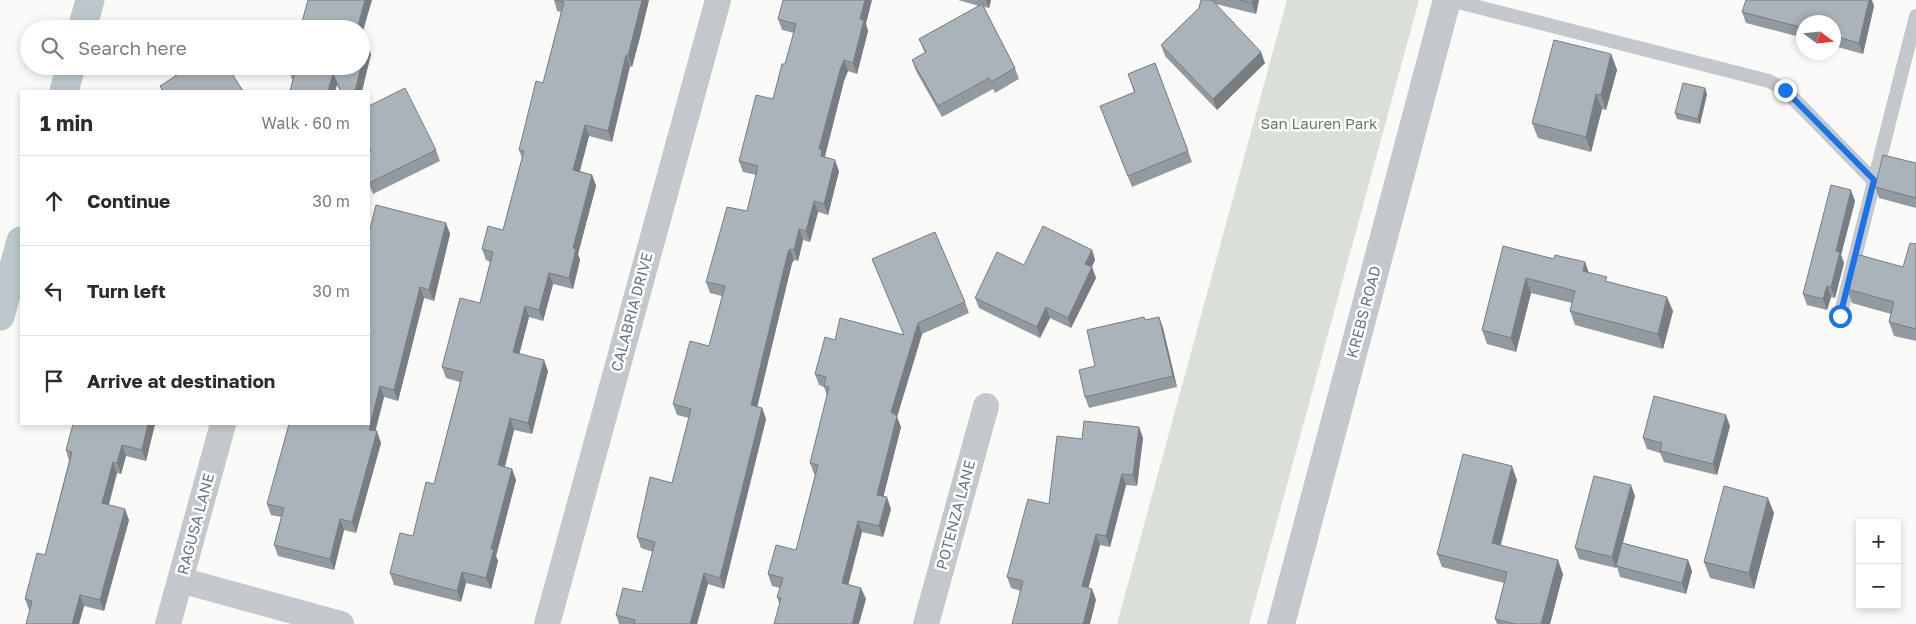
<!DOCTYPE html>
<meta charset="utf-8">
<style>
body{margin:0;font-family:"Golos Text",sans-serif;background:#f2f2f3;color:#2b2b33}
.controls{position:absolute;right:15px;bottom:15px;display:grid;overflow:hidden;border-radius:0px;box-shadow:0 2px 8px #0003}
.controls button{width:45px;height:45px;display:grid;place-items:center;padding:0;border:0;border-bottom:1px solid #e1e1e2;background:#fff;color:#2b2b33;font:25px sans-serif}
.compass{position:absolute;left:1796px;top:15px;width:45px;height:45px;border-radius:50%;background:#fff;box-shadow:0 2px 8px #0003;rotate:105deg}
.stop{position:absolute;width:15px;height:15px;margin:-11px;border:4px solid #1a73e8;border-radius:50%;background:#fff}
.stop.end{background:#1a73e8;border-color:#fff;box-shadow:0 1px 5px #0008}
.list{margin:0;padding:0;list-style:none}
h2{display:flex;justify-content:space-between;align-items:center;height:65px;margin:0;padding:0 20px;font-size:21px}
h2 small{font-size:16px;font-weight:400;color:#7c7c81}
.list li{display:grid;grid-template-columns:32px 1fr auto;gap:15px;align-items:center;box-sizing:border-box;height:90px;padding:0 20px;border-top:1px solid #e1e1e2}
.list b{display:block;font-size:19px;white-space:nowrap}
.list em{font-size:16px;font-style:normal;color:#7c7c81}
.icon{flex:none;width:28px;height:28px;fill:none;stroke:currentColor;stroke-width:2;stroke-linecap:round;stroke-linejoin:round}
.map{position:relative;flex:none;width:1916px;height:624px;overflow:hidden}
.search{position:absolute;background:#fff;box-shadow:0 2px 8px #0003;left:20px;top:20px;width:350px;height:55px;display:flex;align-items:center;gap:12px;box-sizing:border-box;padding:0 18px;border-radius:28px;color:#7c7c81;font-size:19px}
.panel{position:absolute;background:#fff;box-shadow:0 2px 8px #0003;left:20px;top:90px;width:350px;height:335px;border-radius:0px}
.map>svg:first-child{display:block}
.green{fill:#dadfd7}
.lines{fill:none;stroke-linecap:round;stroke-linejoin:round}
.canal{stroke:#bbc7cb;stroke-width:29}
.service{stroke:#c3c8cc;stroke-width:14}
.minor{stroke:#c3c8cc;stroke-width:26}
.tertiary{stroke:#c3c8cc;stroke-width:28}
.wall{fill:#929a9f}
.shaded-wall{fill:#777d82}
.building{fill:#aab3b9;stroke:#777d82}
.route{stroke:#1a73e8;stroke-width:6}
.labels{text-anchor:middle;stroke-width:5;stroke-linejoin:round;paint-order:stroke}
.park-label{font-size:15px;fill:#687a64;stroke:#fff}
.street-label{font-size:15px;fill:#657683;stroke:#fff}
</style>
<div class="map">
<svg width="1916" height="624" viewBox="0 0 1916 624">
<rect width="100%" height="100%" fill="#fafaf8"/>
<!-- green -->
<path class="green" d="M 1287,0 L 1419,0 L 1249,624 L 1117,624 Z"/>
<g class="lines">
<!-- canal -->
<path class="canal" d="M 82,29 L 90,0
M 64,91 L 71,66
M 0,316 L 21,241"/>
<!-- service -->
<path class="service" d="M 1450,0 L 1769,81 L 1785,90 L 1874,181
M 1840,316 L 1916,16"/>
<!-- minor -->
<path class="minor" d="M 180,580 L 341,624
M 168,624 L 223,424
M 547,624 L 718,0
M 926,624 L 986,406"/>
<!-- tertiary -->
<path class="tertiary" d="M 1281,624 L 1447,0"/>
</g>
<!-- wall -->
<path class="wall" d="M 554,0 L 649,0 L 640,37 L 632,67 L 630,66 L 612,142 L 589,136 L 580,171 L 592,175 L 596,186 L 578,254 L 580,260 L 573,289 L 553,284 L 543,321 L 529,317 L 519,354 L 548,371 L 532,434 L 514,430 L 505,467 L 512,469 L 516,480 L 496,556 L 498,561 L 491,589 L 466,583 L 461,602 L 394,585 L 390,573 L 413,536 L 434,484 L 460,382 L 446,378 L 442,367 L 480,303 L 490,262 L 486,260 L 482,249 L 503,230 L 522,158 L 519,150 L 543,83 L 561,12 L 557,11 Z
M 958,0 L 991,0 L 989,8 L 984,7 L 1015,68 L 1019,79 L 995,93 L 993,89 L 942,117 L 916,71 L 912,60 L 925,53 L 919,39 L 979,6 Z
M 1201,0 L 1259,0 L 1256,14 L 1216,4 L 1265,63 L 1217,110 L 1165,56 L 1161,45 L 1199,8 Z
M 1874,6 L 1863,54 L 1834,46 L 1834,22 L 1804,22 L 1804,38 L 1746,23 L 1742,12 Z
M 778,19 L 866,24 L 868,31 L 857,74 L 848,71 L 844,81 L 825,156 L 825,157 L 839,171 L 828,215 L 818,212 L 810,242 L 803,240 L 798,261 L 794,260 L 792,263 L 757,407 L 762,408 L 766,419 L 724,589 L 708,584 L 697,624 L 619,624 L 616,615 L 642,592 L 653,552 L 641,548 L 637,537 L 672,483 L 689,418 L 677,415 L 673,404 L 709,346 L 722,296 L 710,293 L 706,282 L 747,211 L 756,175 L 743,172 L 739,161 L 773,99 L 785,64 L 794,33 L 782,30 Z
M 371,54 L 362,91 L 340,91 L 337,85 L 335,91 L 290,91 L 293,81 L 288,70 Z
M 1611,54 L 1617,70 L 1606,110 L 1602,109 L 1591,152 L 1538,138 L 1532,123 Z
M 1155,63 L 1192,162 L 1132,187 L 1104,117 L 1134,92 L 1128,74 Z
M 171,66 L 227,66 L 243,91 L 162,91 L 160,86 L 175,76 Z
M 1707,94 L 1700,124 L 1677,119 L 1675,113 Z
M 369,106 L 436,150 L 440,161 L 373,194 L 369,185 L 369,152 L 370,151 L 369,149 Z
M 1916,163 L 1916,208 L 1879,198 L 1875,187 Z
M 1855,201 L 1841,255 L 1844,263 L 1835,298 L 1831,297 L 1827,310 L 1807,305 L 1803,294 Z
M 446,223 L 450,234 L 434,301 L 424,298 L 398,401 L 384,397 L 375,431 L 381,443 L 356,533 L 344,530 L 334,570 L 278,556 L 274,545 L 281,517 L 271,515 L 267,504 L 369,424 L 369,233 Z
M 1916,244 L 1916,341 L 1894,336 L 1889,322 L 1891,314 L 1852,303 L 1847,289 L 1903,267 Z
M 1503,246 L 1554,259 L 1585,262 L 1589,273 L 1673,311 L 1663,349 L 1575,325 L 1570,311 L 1572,303 L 1531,293 L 1516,352 L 1487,344 L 1482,330 Z
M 1092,250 L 1095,260 L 1092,267 L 1096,278 L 1071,328 L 1050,318 L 1040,338 L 979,308 L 975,298 L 1024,265 Z
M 872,259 L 965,302 L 969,313 L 922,334 L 897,417 L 901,427 L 883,497 L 891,509 L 883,537 L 862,532 L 848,584 L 866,599 L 779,603 L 777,597 L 780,588 L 772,586 L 768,574 L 796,550 L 815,475 L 814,474 L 810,463 L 827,396 L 824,387 L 819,385 L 815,374 L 835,340 L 904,334 Z
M 1159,317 L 1163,328 L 1177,387 L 1089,408 L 1085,397 L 1095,366 L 1145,320 Z
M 155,424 L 146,461 L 126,456 L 121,474 L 117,473 L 109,505 L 129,520 L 104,611 L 84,606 L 79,624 L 26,624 L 30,610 L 29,610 L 25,599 L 45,555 L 69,461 L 66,450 Z
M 1730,426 L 1717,475 L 1664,462 L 1660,453 L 1647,449 L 1643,438 Z
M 1139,427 L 1143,438 L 1137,486 L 1126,485 L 1110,547 L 1100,545 L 1088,588 L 1092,589 L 1096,600 L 1021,591 L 1011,588 L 1007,577 L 1049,504 L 1082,439 Z
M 1517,480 L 1501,545 L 1563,574 L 1550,624 L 1497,624 L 1495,619 L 1504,583 L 1442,567 L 1437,554 Z
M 1635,496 L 1623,543 L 1688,560 L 1692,571 L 1686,594 L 1620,577 L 1617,567 L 1616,568 L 1579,559 L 1575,548 Z
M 1774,513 L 1754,589 L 1710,578 L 1704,562 Z"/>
<!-- shaded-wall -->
<path class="shaded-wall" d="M 365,0 L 372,0 L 361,38 L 361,29 L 357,29 Z
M 642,0 L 649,0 L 640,37 L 632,67 L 628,56 Z
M 865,0 L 872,0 L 866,24 L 868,31 L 857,74 L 853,63 L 860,19 Z
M 986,0 L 991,0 L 989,8 Z
M 1252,0 L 1259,0 L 1256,14 L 1252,3 Z
M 1869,0 L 1872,0 L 1874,6 L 1863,54 L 1859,43 Z
M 367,43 L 371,54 L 362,91 L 355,91 Z
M 1261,52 L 1265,63 L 1217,110 L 1213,99 Z
M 1611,54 L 1617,70 L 1606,110 L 1601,95 Z
M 626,55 L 630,66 L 612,142 L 608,131 Z
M 844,60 L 848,71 L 844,81 L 825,156 L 826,161 L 821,156 L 819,149 L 840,70 Z
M 333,74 L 337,85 L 335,91 L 328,91 Z
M 1705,88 L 1707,94 L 1700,124 L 1698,119 Z
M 1596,94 L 1602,109 L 1591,152 L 1586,137 Z
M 585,125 L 589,136 L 577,181 L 573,170 Z
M 835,160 L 839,171 L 828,215 L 824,204 Z
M 592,175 L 596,186 L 578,254 L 580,260 L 573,289 L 569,278 L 573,248 Z
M 1851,190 L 1855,201 L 1841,255 L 1844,263 L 1835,298 L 1831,287 L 1836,251 Z
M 814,201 L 818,212 L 810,242 L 806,231 Z
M 446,223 L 450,234 L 434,301 L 429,290 Z
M 799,229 L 803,240 L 798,261 L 794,250 Z
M 790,249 L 794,260 L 792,263 L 755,416 L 751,405 L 788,252 Z
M 1092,250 L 1095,260 L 1088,274 L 1085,264 Z
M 1585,262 L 1590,277 L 1583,271 Z
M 1092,267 L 1096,278 L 1071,328 L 1068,318 Z
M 549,273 L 553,284 L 543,321 L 539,310 Z
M 1526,278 L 1531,293 L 1516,352 L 1511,338 Z
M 1827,286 L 1831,297 L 1827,310 L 1823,299 Z
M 420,287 L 424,298 L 398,401 L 394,390 Z
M 1667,297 L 1673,311 L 1663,349 L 1658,334 Z
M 525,306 L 529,317 L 517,363 L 513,352 Z
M 1046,307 L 1050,318 L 1040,338 L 1037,327 Z
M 1159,317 L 1163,328 L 1177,387 L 1173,376 Z
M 918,323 L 922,334 L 897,417 L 901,427 L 881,506 L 877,495 L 891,412 Z
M 544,360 L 548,371 L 532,434 L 528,423 Z
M 380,386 L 384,397 L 373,441 L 369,430 Z
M 762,408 L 766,419 L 724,589 L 720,578 Z
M 1726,415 L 1730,426 L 1717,475 L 1713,464 Z
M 510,418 L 514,430 L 502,476 L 498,465 Z
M 148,424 L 155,424 L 146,461 L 142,450 Z
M 1139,427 L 1143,438 L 1137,486 L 1133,475 Z
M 377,431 L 381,443 L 356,533 L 352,522 Z
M 122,445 L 126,456 L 121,474 L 117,463 Z
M 113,462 L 117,473 L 106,514 L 102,503 Z
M 1512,466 L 1517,480 L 1497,557 L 1492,543 Z
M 512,469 L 516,480 L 496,556 L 498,561 L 491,589 L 486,578 L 491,549 Z
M 1122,474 L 1126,485 L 1110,547 L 1106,536 Z
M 1631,485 L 1635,496 L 1616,568 L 1612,557 Z
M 887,497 L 891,509 L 883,537 L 879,526 Z
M 1768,498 L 1774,513 L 1754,589 L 1749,573 Z
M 125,509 L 129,520 L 104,611 L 100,600 Z
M 340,519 L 344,530 L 334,570 L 330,559 Z
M 858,521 L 862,532 L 846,594 L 842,583 Z
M 1096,534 L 1100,545 L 1086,597 L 1082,586 Z
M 1558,560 L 1563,574 L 1550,624 L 1541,624 Z
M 1688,560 L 1692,571 L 1686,594 L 1682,583 Z
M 462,572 L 466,583 L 461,602 L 457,591 Z
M 704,573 L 708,584 L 697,624 L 690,624 Z
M 861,588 L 866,599 L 859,624 L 852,624 Z
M 1092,589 L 1096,600 L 1090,624 L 1083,624 Z
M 80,595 L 84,606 L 79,624 L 72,624 Z"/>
<!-- building -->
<path class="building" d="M 308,0 L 365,0 L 357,29 L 300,29 Z
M 555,0 L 642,0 L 628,56 L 626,55 L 608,131 L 585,125 L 573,170 L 592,175 L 573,248 L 576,249 L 569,278 L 549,273 L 539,310 L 525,306 L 513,352 L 544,360 L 528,423 L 510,418 L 498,465 L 512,469 L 491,549 L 494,549 L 486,578 L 462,572 L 457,591 L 390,573 L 400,533 L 413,536 L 426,482 L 434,484 L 463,372 L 442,367 L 460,298 L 480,303 L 493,252 L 482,249 L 488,226 L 503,230 L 524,151 L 519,150 L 536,81 L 543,83 L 564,2 Z
M 783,0 L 865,0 L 860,19 L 864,20 L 853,63 L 844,60 L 840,70 L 819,149 L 822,150 L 821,156 L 835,160 L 824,204 L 814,201 L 806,231 L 799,229 L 794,250 L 790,249 L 788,252 L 751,405 L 762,408 L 720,578 L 704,573 L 690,624 L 634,624 L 635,620 L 616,615 L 623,588 L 642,592 L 655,542 L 637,537 L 650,477 L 672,483 L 691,409 L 673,404 L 690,341 L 709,346 L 725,286 L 706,282 L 727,207 L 747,211 L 758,166 L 739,161 L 756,95 L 773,99 L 782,64 L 785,64 L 796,24 L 778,19 Z
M 1201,0 L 1212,0 L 1261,52 L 1213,99 L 1161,45 L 1199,8 Z
M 1239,0 L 1252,0 L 1252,3 Z
M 1746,0 L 1869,0 L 1859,43 L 1834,36 L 1834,22 L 1804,22 L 1804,28 L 1742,12 Z
M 982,4 L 1015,68 L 991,82 L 989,78 L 938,106 L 912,60 L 926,52 L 919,39 Z
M 1554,40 L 1611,54 L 1601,95 L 1596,94 L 1586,137 L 1532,123 Z
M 361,42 L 367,43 L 355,91 L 341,91 L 333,74 L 328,91 L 290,91 L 295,72 L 288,70 L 289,66 L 361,66 Z
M 1155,63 L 1188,151 L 1128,176 L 1100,106 L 1135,92 L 1128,74 Z
M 172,66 L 227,66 L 243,91 L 163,91 L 160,86 L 177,75 Z
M 1683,83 L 1705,88 L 1698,119 L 1675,113 Z
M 405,88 L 436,150 L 369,183 L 369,152 L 371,151 L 369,145 L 369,106 Z
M 1883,155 L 1916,163 L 1916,198 L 1875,187 Z
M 1831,185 L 1851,190 L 1836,251 L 1840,252 L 1831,287 L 1827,286 L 1823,299 L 1803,294 Z
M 376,205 L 446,223 L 429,290 L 420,287 L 394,390 L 380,386 L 369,430 L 377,431 L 352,522 L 340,519 L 330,559 L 274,545 L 284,508 L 267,504 L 289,424 L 369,424 L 369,233 Z
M 1043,226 L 1092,250 L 1085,264 L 1092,267 L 1068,318 L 1046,307 L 1037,327 L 975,298 L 997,252 L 1024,265 Z
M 935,232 L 965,302 L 918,323 L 891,412 L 897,416 L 877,495 L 887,497 L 879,526 L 858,521 L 842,583 L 861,588 L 852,624 L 774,624 L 781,598 L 777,597 L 783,578 L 768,574 L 776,545 L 796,550 L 818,465 L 810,463 L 829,387 L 824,386 L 826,377 L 815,374 L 825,337 L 835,340 L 840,318 L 904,335 L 872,259 Z
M 1910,243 L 1916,244 L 1916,329 L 1889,322 L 1894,302 L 1847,289 L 1856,254 L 1903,267 Z
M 1503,246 L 1554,259 L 1555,255 L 1585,262 L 1583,271 L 1607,277 L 1605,281 L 1667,297 L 1658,334 L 1570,311 L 1575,291 L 1526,278 L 1511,338 L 1482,330 Z
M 1144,317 L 1145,320 L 1159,317 L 1173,376 L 1085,397 L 1079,370 L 1095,366 L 1087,330 Z
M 1654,396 L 1726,415 L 1713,464 L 1660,451 L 1662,443 L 1643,438 Z
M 1084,421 L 1139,427 L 1133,475 L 1122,474 L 1106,536 L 1096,534 L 1082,586 L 1092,589 L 1083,624 L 1012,624 L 1023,581 L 1007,577 L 1028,499 L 1049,504 L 1057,436 L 1082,439 Z
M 73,424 L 148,424 L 142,450 L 122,445 L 117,463 L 113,462 L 102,503 L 125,509 L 100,600 L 80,595 L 72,624 L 26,624 L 32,601 L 25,599 L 37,553 L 45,555 L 72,452 L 66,450 Z
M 1463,454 L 1512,466 L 1492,543 L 1558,560 L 1541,624 L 1515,624 L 1495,619 L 1507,572 L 1437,554 Z
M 1594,476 L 1631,485 L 1612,557 L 1575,548 Z
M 1724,486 L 1768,498 L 1749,573 L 1704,562 Z
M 1622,543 L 1688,560 L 1682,583 L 1616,566 Z"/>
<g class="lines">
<!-- route -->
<path class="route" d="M 1785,90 L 1874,180 L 1840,316"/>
</g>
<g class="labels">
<!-- park labels -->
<g class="park-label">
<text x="1319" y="129">San Lauren Park</text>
</g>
<!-- street labels -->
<g class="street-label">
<text transform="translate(632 312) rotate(-75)" y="5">CALABRIA DRIVE</text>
<text transform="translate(1364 312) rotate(-75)" y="5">KREBS ROAD</text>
<text transform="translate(956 515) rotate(-75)" y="5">POTENZA LANE</text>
<text transform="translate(196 524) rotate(-75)" y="5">RAGUSA LANE</text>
</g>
</g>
</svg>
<div class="controls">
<button>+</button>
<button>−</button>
</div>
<svg class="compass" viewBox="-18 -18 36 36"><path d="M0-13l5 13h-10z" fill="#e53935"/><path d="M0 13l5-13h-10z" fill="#7c7c81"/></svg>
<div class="stop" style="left:1840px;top:316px"></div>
<div class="stop end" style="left:1785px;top:90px"></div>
<div class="search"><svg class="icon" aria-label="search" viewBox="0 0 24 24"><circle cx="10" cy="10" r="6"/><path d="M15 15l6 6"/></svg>Search here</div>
<section class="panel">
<h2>1 min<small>Walk · 60 m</small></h2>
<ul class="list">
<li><svg class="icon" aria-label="ahead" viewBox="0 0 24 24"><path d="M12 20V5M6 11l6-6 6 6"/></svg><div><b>Continue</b></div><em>30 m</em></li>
<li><svg class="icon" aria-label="left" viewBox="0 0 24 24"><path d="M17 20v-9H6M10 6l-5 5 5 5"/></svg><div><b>Turn left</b></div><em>30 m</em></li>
<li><svg class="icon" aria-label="arrive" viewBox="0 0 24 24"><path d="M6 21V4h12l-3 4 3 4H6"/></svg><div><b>Arrive at destination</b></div></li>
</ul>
</section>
</div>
